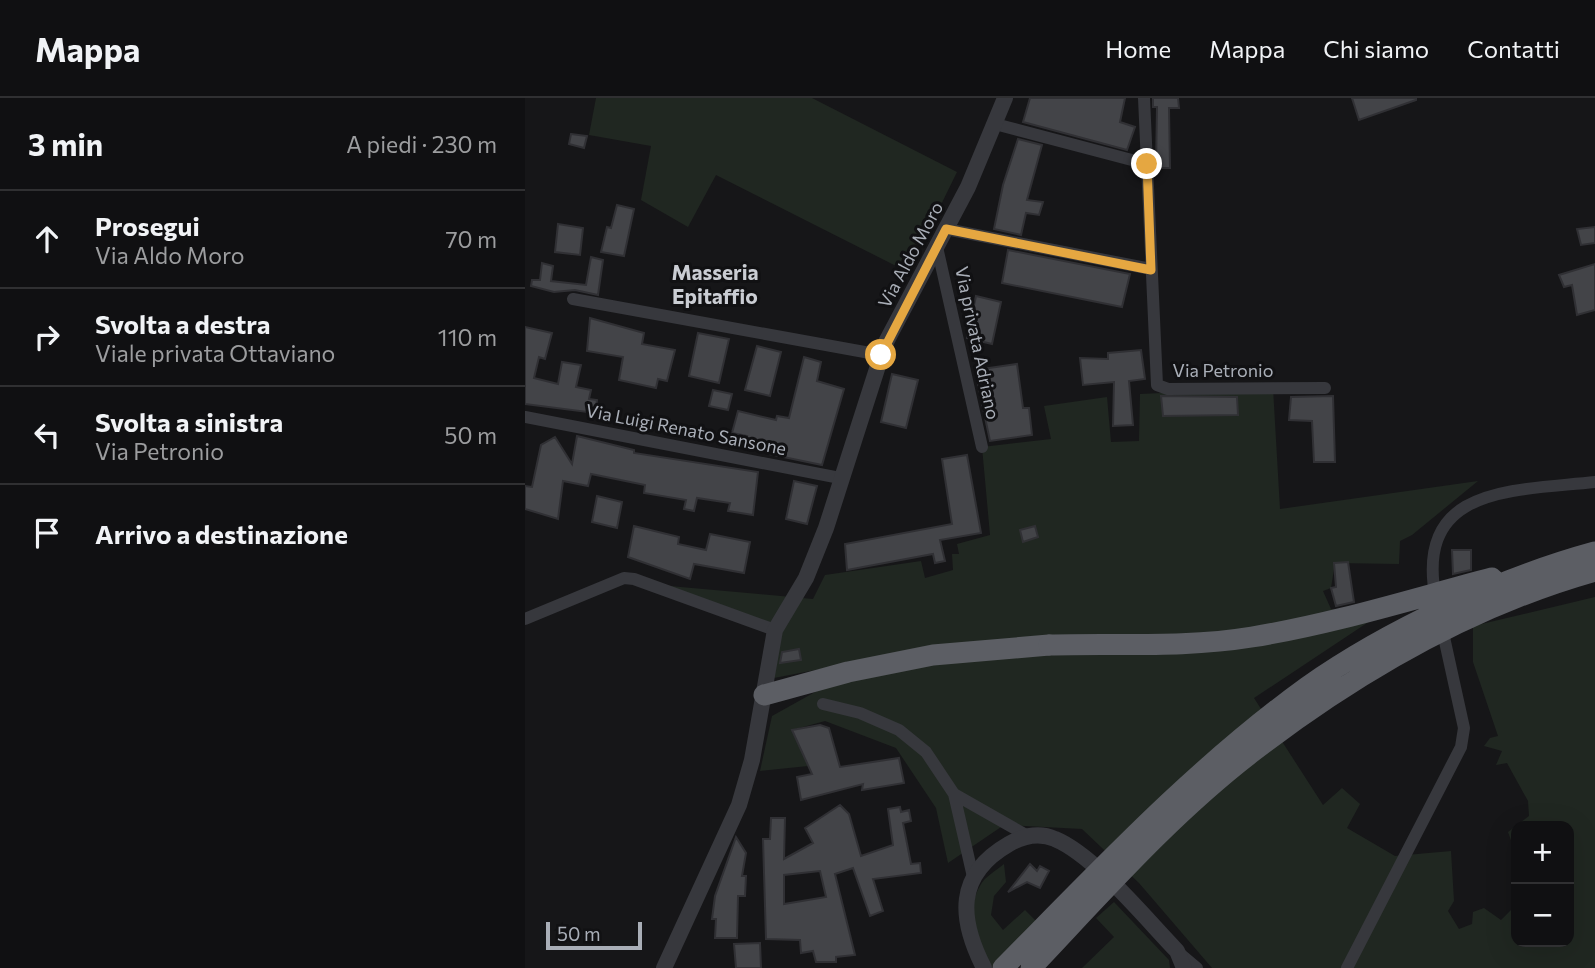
<!DOCTYPE html>
<html lang="it">
<meta charset="utf-8">
<style>
body{margin:0;font-family:Commissioner,sans-serif;background:#19191b;color:#f1f3f6}
.controls{position:absolute;right:21px;bottom:21px;display:grid;overflow:hidden;border-radius:14px;box-shadow:0 7px 28px #0002}
.controls button{width:63px;height:63px;display:grid;place-items:center;padding:0;border:0;border-bottom:2px solid #303032;background:#101012;color:#f1f3f6;font:35px sans-serif}
.scale{position:absolute;left:21px;bottom:18px;width:96px;box-sizing:border-box;padding-left:7px;border:4px solid #a9aeb7;border-top:0;font-size:19px;line-height:24px;white-space:nowrap;color:#a9aeb7;-webkit-text-stroke:5px #111113;paint-order:stroke}
.stop{position:absolute;width:21px;height:21px;margin:-16px;border:5px solid #e5a741;border-radius:50%;background:#fff}
.stop.end{background:#e5a741;border-color:#fff;box-shadow:0 2px 7px #0008}
.list{margin:0;padding:0;list-style:none}
h2{display:flex;justify-content:space-between;align-items:center;height:91px;margin:0;padding:0 28px;font-size:30px}
h2 small{font-size:23px;font-weight:400;color:#9c9d9f}
.list li{display:grid;grid-template-columns:46px 1fr auto;gap:21px;align-items:center;box-sizing:border-box;height:98px;padding:0 28px;border-top:2px solid #303032}
.list b{display:block;font-size:26px;white-space:nowrap}
.list p{margin:0;font-size:23px;white-space:nowrap;color:#9c9d9f}
.list em{font-size:23px;font-style:normal;color:#9c9d9f}
.icon{flex:none;width:38px;height:38px;fill:none;stroke:currentColor;stroke-width:2;stroke-linecap:round;stroke-linejoin:round}
.map{position:relative;flex:none;width:1070px;height:870px;overflow:hidden}
header{display:flex;align-items:center;gap:42px;box-sizing:border-box;height:98px;padding:0 35px;background:#101012;border-bottom:2px solid #303032}
header strong{font-size:33px}
nav{display:flex;gap:38px;margin-inline-start:auto;font-size:24px}
main{display:flex}
aside{flex:1;background:#101012}
.map>svg:first-child{display:block}
.green{fill:#202721}
.building{fill:#434448;stroke:#303034;stroke-width:2;fill-rule:evenodd}
.lines{fill:none;stroke-linecap:round;stroke-linejoin:round}
.minor{stroke:#37383d;stroke-width:12}
.tertiary{stroke:#37383d;stroke-width:16}
.trunk{stroke:#5c5e64;stroke-width:21}
.trunk-bridge{stroke:#5c5e64;stroke-width:21}
.route{stroke:#e5a741;stroke-width:9}
.labels{text-anchor:middle;stroke-width:6;stroke-linejoin:round;paint-order:stroke}
.street-label{font-size:18px;fill:#a9aeb7;stroke:#111113}
.quarter-label{font-size:21px;font-weight:bold;fill:#cacdd3;stroke:#111113}
</style>
<header>
<strong>Mappa</strong>
<nav><a>Home</a><a>Mappa</a><a>Chi siamo</a><a>Contatti</a></nav>
</header>
<main>
<aside>
<h2>3 min<small>A piedi · 230 m</small></h2>
<ul class="list">
<li><svg class="icon" aria-label="ahead" viewBox="0 0 24 24"><path d="M12 20V5M6 11l6-6 6 6"/></svg><div><b>Prosegui</b><p>Via Aldo Moro</p></div><em>70 m</em></li>
<li><svg class="icon" aria-label="right" viewBox="0 0 24 24"><path d="M7 20v-9h11M14 6l5 5-5 5"/></svg><div><b>Svolta a destra</b><p>Viale privata Ottaviano</p></div><em>110 m</em></li>
<li><svg class="icon" aria-label="left" viewBox="0 0 24 24"><path d="M17 20v-9H6M10 6l-5 5 5 5"/></svg><div><b>Svolta a sinistra</b><p>Via Petronio</p></div><em>50 m</em></li>
<li><svg class="icon" aria-label="arrive" viewBox="0 0 24 24"><path d="M6 21V4h12l-3 4 3 4H6"/></svg><div><b>Arrivo a destinazione</b></div></li>
</ul>
</aside>
<div class="map">
<svg width="1070" height="870" viewBox="0 0 1070 870">
<rect width="100%" height="100%" fill="#161618"/>
<!-- green -->
<path class="green" d="M 71,0 L 287,0 L 432,74 L 383,174 L 191,77 L 163,129 L 116,102 L 126,48 L 64,37 Z
M 748,290 L 755,411 L 953,383 L 887,437 L 875,443 L 874,466 L 810,465 L 806,490 L 798,493 L 806,511 L 854,517 L 729,600 L 798,707 L 817,690 L 835,706 L 822,730 L 870,758 L 926,753 L 929,803 L 923,813 L 934,831 L 947,826 L 948,814 L 959,810 L 976,822 L 991,807 L 991,844 L 1044,844 L 1044,728 L 991,728 L 991,756 L 983,734 L 1004,718 L 1003,703 L 982,665 L 971,667 L 977,653 L 959,648 L 965,640 L 973,638 L 948,564 L 948,528 L 1070,499 L 1070,870 L 687,870 L 614,785 L 557,731 L 479,727 L 423,765 L 411,710 L 371,650 L 300,623 L 267,632 L 283,668 L 235,673 L 247,618 L 308,584 L 301,570 L 249,580 L 254,540 L 145,488 L 288,501 L 300,477 L 396,463 L 400,480 L 428,472 L 427,456 L 434,456 L 432,446 L 465,437 L 457,349 L 526,341 L 519,308 L 582,299 L 586,344 L 614,343 L 615,296 Z
M 479,766 L 481,784 L 469,798 L 466,817 L 478,832 L 500,812 L 512,824 L 466,870 C 452,846 439,815 455,788 C 459,779 472,772 479,766 Z
M 589,804 L 644,862 L 645,870 L 557,870 L 589,839 L 571,820 Z"/>
<!-- building -->
<path class="building" d="M 505,0 L 600,0 L 595,24 L 610,29 L 602,52 L 498,24 Z
M 628,0 L 653,0 L 654,10 L 644,10 L 645,70 L 631,70 L 632,9 L 628,9 Z
M 827,0 L 891,0 L 891,2 L 834,22 Z
M 46,36 L 62,38 L 59,50 L 44,46 Z
M 493,41 L 517,47 L 502,102 L 518,104 L 514,117 L 501,115 L 496,137 L 469,131 L 478,87 Z
M 92,107 L 109,111 L 99,158 L 76,154 L 82,129 L 86,130 Z
M 33,126 L 58,130 L 55,157 L 30,154 Z
M 1070,129 L 1070,145 L 1056,147 L 1052,131 Z
M 483,152 L 605,176 L 597,209 L 477,185 Z
M 66,159 L 78,162 L 73,197 L 50,192 L 29,194 L 6,188 L 7,182 L 15,182 L 17,165 L 28,168 L 26,183 L 61,187 Z
M 1070,166 L 1070,212 L 1052,217 L 1047,187 L 1039,189 L 1034,177 Z
M 451,198 L 476,204 L 467,246 L 442,240 Z
M 65,220 L 119,235 L 117,246 L 150,252 L 142,283 L 133,281 L 131,290 L 94,282 L 98,259 L 62,253 Z
M 0,229 L 27,235 L 20,261 L 14,259 L 9,280 L 33,286 L 37,264 L 56,267 L 51,289 L 66,292 L 64,301 L 72,302 L 70,315 L 0,306 Z
M 173,235 L 204,241 L 194,285 L 164,278 Z
M 232,248 L 256,254 L 245,298 L 220,292 Z
M 616,252 L 620,281 L 604,283 L 608,327 L 588,328 L 589,284 L 558,287 L 555,260 L 583,261 L 583,255 Z
M 279,259 L 296,264 L 292,283 L 319,291 L 297,367 L 244,356 L 245,352 L 219,345 L 222,338 L 207,335 L 213,313 L 251,322 L 252,318 L 264,320 Z
M 492,266 L 498,310 L 504,310 L 507,337 L 465,343 L 450,272 Z
M 367,276 L 393,282 L 381,330 L 356,324 Z
M 188,292 L 207,296 L 203,312 L 184,308 Z
M 636,298 L 712,299 L 713,317 L 638,318 Z
M 808,298 L 810,364 L 789,364 L 787,323 L 764,322 L 766,299 Z
M 52,338 L 109,352 L 109,355 L 233,374 L 228,417 L 203,413 L 205,405 L 172,400 L 169,413 L 159,411 L 161,402 L 119,395 L 120,387 L 66,376 L 63,388 L 38,383 L 33,421 L 0,411 L 0,388 L 7,389 L 16,347 L 30,339 L 47,366 Z
M 442,357 L 456,435 L 415,442 L 420,463 L 410,465 L 408,456 L 322,472 L 320,446 L 427,426 L 417,361 Z
M 269,383 L 292,388 L 282,426 L 261,421 Z
M 72,398 L 97,404 L 92,430 L 67,424 Z
M 109,428 L 154,439 L 153,446 L 181,452 L 185,436 L 225,444 L 219,475 L 169,466 L 165,481 L 103,459 Z
M 510,428 L 513,439 L 498,444 L 495,432 Z
M 927,452 L 946,452 L 946,472 L 928,476 Z
M 823,464 L 829,504 L 811,508 L 806,490 L 811,489 L 809,465 Z
M 274,551 L 276,562 L 255,565 L 257,554 Z
M 295,627 L 304,630 L 315,669 L 374,660 L 379,685 L 337,692 L 338,686 L 276,702 L 272,679 L 287,676 L 267,632 Z
M 315,707 L 324,716 L 336,758 L 368,747 L 363,711 L 375,709 L 376,714 L 384,712 L 386,723 L 378,725 L 386,766 L 395,765 L 396,775 L 348,781 L 358,813 L 345,818 L 328,770 L 310,776 L 330,857 L 311,859 L 311,864 L 291,864 L 288,853 L 276,855 L 275,842 L 241,841 L 238,741 L 245,741 L 246,720 L 260,720 L 259,761 L 288,745 L 280,730 ZM 295,773 L 301,799 L 259,806 L 259,777 Z
M 211,739 L 221,755 L 217,778 L 221,778 L 220,798 L 213,798 L 212,840 L 190,840 L 191,821 L 187,821 L 190,798 Z
M 505,766 L 512,773 L 515,768 L 524,773 L 515,790 L 502,784 L 483,794 Z
M 235,845 L 236,870 L 211,870 L 209,846 Z"/>
<g class="lines">
<!-- minor -->
<path class="minor" d="M 619,0 L 632,287 L 643,291 L 800,290
M 470,26 L 622,66
M 421,131 L 626,171
M 412,149 L 457,349
M 48,201 L 356,257
M 0,319 L 315,380
M 911,502 C 888,387 988,393 1070,384
M 0,521 L 99,480 L 109,481 L 250,532
M 298,606 L 335,615 L 374,632 L 401,654 L 429,696 L 448,779
M 429,696 L 501,737
M 653,854 L 672,870
M 822,870 L 936,649 L 939,630 L 917,530"/>
<!-- tertiary -->
<path class="tertiary" d="M 139,870 L 214,707 L 227,662 L 250,532 L 281,480 L 301,430 L 360,246 L 443,89 L 480,0
M 459,870 C 434,821 430,777 484,746 C 498,738 514,734 530,741 C 569,757 621,821 652,853 L 659,870"/>
<!-- trunk -->
<path class="trunk" d="M 239,597 L 323,574 L 408,557 L 524,547"/>
<!-- trunk-bridge -->
<path class="trunk-bridge" d="M 524,547 C 592,545 660,550 727,539 C 808,526 887,501 967,480
M 478,870 C 575,772 670,670 782,589 C 863,532 975,480 1070,454
M 506,870 C 577,795 647,715 730,652 C 832,574 945,508 1070,473"/>
</g>
<g class="lines">
<!-- route -->
<path class="route" d="M 356,257 L 421,131 L 626,172 L 622,66"/>
</g>
<g class="labels">
<!-- street labels -->
<g class="street-label">
<text transform="translate(386 157) rotate(-62)" y="6">Via Aldo Moro</text>
<text transform="translate(452 245) rotate(78)" y="6">Via privata Adriano</text>
<text x="698" y="279">Via Petronio</text>
<text transform="translate(161 332) rotate(11)" y="6">Via Luigi Renato Sansone</text>
</g>
<!-- quarter labels -->
<g class="quarter-label">
<text x="190" y="182">Masseria<tspan x="190" dy="24">Epitaffio</tspan></text>
</g>
</g>
</svg>
<div class="controls">
<button>+</button>
<button>−</button>
</div>
<div class="scale">50 m</div>
<div class="stop" style="left:356px;top:257px"></div>
<div class="stop end" style="left:622px;top:66px"></div>
</div>
</main>
